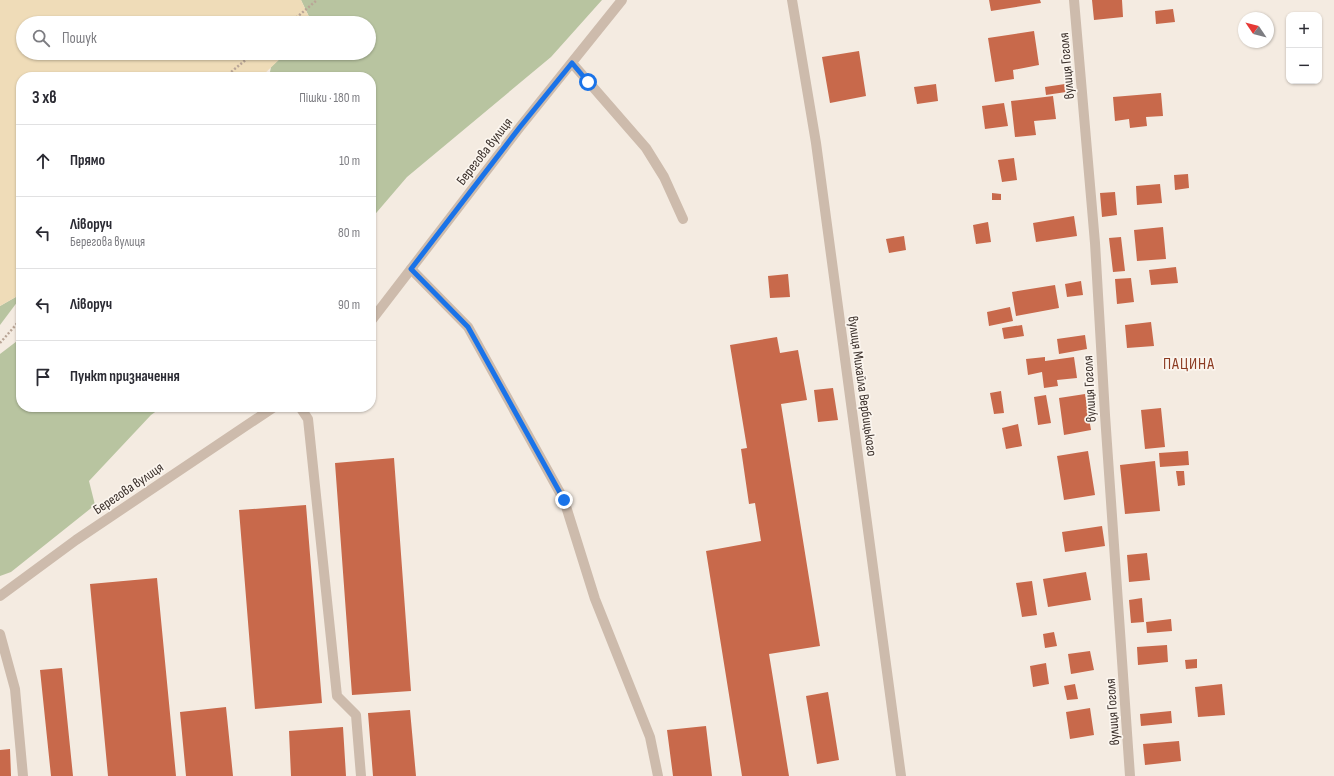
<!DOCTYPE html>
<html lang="uk">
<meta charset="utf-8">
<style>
body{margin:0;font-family:"Sofia Sans Condensed",sans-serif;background:#f7f7f7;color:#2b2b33}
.controls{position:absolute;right:12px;top:12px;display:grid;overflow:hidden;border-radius:8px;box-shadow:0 1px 3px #0004}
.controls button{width:36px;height:36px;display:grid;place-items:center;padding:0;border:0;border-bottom:1px solid #e1e1e2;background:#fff;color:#2b2b33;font:20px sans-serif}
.compass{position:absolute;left:1238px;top:12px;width:36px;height:36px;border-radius:50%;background:#fff;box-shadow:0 1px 3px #0004;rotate:305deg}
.stop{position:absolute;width:12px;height:12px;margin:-9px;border:3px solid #1a73e8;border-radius:50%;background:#fff}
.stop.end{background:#1a73e8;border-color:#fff;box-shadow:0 1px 4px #0008}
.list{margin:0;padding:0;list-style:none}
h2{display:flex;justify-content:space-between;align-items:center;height:52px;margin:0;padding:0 16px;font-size:17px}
h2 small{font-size:13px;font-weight:400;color:#7c7c81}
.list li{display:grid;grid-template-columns:26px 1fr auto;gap:12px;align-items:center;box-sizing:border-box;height:72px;padding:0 16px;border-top:1px solid #e1e1e2}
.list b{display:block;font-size:15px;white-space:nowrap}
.list p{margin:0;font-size:13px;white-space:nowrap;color:#7c7c81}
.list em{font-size:13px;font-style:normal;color:#7c7c81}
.icon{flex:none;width:22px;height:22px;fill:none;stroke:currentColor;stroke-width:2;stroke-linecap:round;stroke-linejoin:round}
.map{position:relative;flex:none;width:1334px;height:776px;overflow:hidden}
.search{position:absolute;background:#fff;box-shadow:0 1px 3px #0004;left:16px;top:16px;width:360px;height:44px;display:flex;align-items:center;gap:10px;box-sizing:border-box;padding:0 14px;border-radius:22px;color:#7c7c81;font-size:15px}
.panel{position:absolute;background:#fff;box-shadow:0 1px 3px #0004;left:16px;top:72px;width:360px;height:340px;border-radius:16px}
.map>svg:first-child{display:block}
.green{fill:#b8c4a0}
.sand{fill:#efdcb8}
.building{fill:#c8694b}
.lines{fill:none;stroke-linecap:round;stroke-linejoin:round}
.path{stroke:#b9a596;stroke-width:2.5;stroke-dasharray:2 2;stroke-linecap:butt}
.lane{stroke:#cdbbac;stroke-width:10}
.street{stroke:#cdbbac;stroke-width:10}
.route{stroke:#1a73e8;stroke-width:5}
.labels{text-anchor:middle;stroke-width:3.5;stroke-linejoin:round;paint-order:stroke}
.street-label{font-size:14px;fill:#3b302b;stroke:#fbf5ee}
.quarter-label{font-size:16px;letter-spacing:1px;fill:#8c3b22;stroke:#fbf5ee}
</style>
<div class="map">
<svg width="1334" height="776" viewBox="0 0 1334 776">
<rect width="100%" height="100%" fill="#f4ebe1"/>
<!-- green -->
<path class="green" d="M 301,0 L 602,0 L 551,57 L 407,177 L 371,219 L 371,77 L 269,77 L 271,67 L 286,53 L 369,53 L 369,23 L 312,23 Z
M 21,294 L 21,297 L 0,325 L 0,306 Z
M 21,338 L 21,407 L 162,407 L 151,415 L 89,481 L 95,505 L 11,572 L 0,576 L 0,354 Z"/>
<!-- sand -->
<path class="sand" d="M 0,0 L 301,0 L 312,23 L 23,23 L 23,53 L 286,53 L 261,77 L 21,77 L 21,294 L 0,306 Z"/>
<!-- building -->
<path class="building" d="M 989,0 L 1040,0 L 1041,3 L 991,11 Z
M 1092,0 L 1122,0 L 1123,17 L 1094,20 Z
M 1173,9 L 1175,22 L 1156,24 L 1155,11 Z
M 1034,31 L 1039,65 L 1013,70 L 1014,79 L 995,82 L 988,38 Z
M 859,51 L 866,96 L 830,103 L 822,57 Z
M 936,84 L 938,101 L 917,104 L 914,87 Z
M 1065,84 L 1066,92 L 1046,95 L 1045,87 Z
M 1161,93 L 1163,116 L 1146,117 L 1147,126 L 1130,128 L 1129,119 L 1115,121 L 1113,97 Z
M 1053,96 L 1056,119 L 1034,121 L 1036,135 L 1015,137 L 1011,101 Z
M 1004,103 L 1008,126 L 985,129 L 982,106 Z
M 1014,158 L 1017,180 L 1002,182 L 998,160 Z
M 1188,174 L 1189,188 L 1175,190 L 1174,175 Z
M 1160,184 L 1162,203 L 1137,205 L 1136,186 Z
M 1115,192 L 1117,215 L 1102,217 L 1100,193 Z
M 992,193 L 1001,194 L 1001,200 L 992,200 Z
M 1074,216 L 1077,236 L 1036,242 L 1033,223 Z
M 988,222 L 991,242 L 976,244 L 973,225 Z
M 1163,227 L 1166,259 L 1137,261 L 1134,230 Z
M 904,236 L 906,250 L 889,253 L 886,239 Z
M 1121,237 L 1125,271 L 1113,272 L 1109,238 Z
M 1176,267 L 1178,283 L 1151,285 L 1149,270 Z
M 788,274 L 790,297 L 770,298 L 768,276 Z
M 1131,278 L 1134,302 L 1117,304 L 1115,279 Z
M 1081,281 L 1083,295 L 1067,297 L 1065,284 Z
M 1055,285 L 1059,308 L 1016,316 L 1012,292 Z
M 1010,307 L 1013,321 L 989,326 L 987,312 Z
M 1151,322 L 1154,346 L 1127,348 L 1125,325 Z
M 1022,325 L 1024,336 L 1004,339 L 1002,328 Z
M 1085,335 L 1087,349 L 1059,354 L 1057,339 Z
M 777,337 L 780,353 L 798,350 L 807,400 L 781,404 L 820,646 L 769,654 L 789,776 L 742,776 L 706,551 L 761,541 L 755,503 L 749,504 L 741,449 L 747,448 L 730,345 Z
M 1045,357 L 1045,361 L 1074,357 L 1077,378 L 1057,380 L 1058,386 L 1044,388 L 1042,372 L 1028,375 L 1026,359 Z
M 833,388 L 838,420 L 818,422 L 814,390 Z
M 1001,391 L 1004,413 L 994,414 L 990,393 Z
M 1085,394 L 1091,430 L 1064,435 L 1059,398 Z
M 1046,395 L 1051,423 L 1038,425 L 1034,397 Z
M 1161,408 L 1165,447 L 1145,449 L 1141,410 Z
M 1018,424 L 1022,446 L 1006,449 L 1002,428 Z
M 1088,451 L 1095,495 L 1064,500 L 1057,456 Z
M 1188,451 L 1189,465 L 1160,467 L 1159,453 Z
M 394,458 L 411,691 L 352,695 L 335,463 Z
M 1155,461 L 1160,511 L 1125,514 L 1120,465 Z
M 1176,471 L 1184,471 L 1185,485 L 1178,486 Z
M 306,505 L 322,703 L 255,709 L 239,510 Z
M 1102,526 L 1105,546 L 1065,552 L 1062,532 Z
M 1147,553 L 1150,580 L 1129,582 L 1127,555 Z
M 1086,572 L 1091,600 L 1048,607 L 1043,579 Z
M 157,578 L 176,776 L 108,776 L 90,584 Z
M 1032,581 L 1037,615 L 1022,617 L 1016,583 Z
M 1142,598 L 1144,622 L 1131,623 L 1129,600 Z
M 1171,619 L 1172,631 L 1147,633 L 1146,622 Z
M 1054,632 L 1057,646 L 1045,648 L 1043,634 Z
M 1167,645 L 1168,662 L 1138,665 L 1137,647 Z
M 1090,651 L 1094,670 L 1071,674 L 1068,654 Z
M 1197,659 L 1197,668 L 1186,669 L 1185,660 Z
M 1046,663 L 1049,684 L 1033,687 L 1030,666 Z
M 62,668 L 73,776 L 51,776 L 40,670 Z
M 1075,684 L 1078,699 L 1067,700 L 1064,686 Z
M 1222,684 L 1225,715 L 1198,717 L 1195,687 Z
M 828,692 L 839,760 L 817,764 L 806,696 Z
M 226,707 L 233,776 L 186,776 L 180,712 Z
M 1090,708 L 1094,735 L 1070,739 L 1066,712 Z
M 410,710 L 416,776 L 373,776 L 368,713 Z
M 1171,711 L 1172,723 L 1141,726 L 1140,714 Z
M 706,726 L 712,776 L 673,776 L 667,730 Z
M 343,727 L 346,776 L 291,776 L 289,731 Z
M 1179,741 L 1181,761 L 1145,765 L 1143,744 Z
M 10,749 L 11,776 L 0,776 L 0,750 Z"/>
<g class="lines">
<!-- path -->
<path class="path" d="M 290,23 L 317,0
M 225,77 L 254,53
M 0,343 L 21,319"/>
<!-- lane -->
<path class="lane" d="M 572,63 L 646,148 L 664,177 L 683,219
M 411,269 L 468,327 L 564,500 L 595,599 L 650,737 L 658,776
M 300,407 L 308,419 L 337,696 L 356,715 L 361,776
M 0,634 L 15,689 L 23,776"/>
<!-- street -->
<path class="street" d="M 792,0 L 816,143 L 901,776
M 1074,0 L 1095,243 L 1105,415 L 1130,776
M 371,321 L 520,127 L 622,0
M 0,596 L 76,540 L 274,407"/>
</g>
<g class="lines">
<!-- route -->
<path class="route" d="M 564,500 L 468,327 L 411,269 L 520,127 L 572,63 L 588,82"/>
</g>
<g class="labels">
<!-- street labels -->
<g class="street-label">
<text transform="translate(1066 66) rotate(-95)" y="5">вулиця Гоголя</text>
<text transform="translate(484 151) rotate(-52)" y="5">Берегова вулиця</text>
<text transform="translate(863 386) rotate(82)" y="5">вулиця Михайла Вербицького</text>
<text transform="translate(1089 389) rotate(-93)" y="5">вулиця Гоголя</text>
<text transform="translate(128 488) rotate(-34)" y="5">Берегова вулиця</text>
<text transform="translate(1112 712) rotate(-94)" y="5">вулиця Гоголя</text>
</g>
<!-- quarter labels -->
<g class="quarter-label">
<text x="1189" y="369">ПАЦИНА</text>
</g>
</g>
</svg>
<div class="controls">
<button>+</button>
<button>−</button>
</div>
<svg class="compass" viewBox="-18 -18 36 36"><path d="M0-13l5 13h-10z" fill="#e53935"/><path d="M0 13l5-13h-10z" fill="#7c7c81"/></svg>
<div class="stop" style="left:588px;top:82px"></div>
<div class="stop end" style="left:564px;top:500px"></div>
<div class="search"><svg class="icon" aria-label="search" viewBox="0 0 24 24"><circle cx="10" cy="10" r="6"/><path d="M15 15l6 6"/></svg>Пошук</div>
<section class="panel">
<h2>3 хв<small>Пішки · 180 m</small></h2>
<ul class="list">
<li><svg class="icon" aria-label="ahead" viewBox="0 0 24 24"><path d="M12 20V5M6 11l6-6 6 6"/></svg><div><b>Прямо</b></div><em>10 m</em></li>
<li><svg class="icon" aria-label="left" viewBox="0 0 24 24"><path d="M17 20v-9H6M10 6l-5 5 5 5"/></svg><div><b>Ліворуч</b><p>Берегова вулиця</p></div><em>80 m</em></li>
<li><svg class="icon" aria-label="left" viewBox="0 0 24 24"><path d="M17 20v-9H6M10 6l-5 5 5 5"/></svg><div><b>Ліворуч</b></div><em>90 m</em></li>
<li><svg class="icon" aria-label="arrive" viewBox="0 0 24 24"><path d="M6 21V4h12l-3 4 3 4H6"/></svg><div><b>Пункт призначення</b></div></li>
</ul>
</section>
</div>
